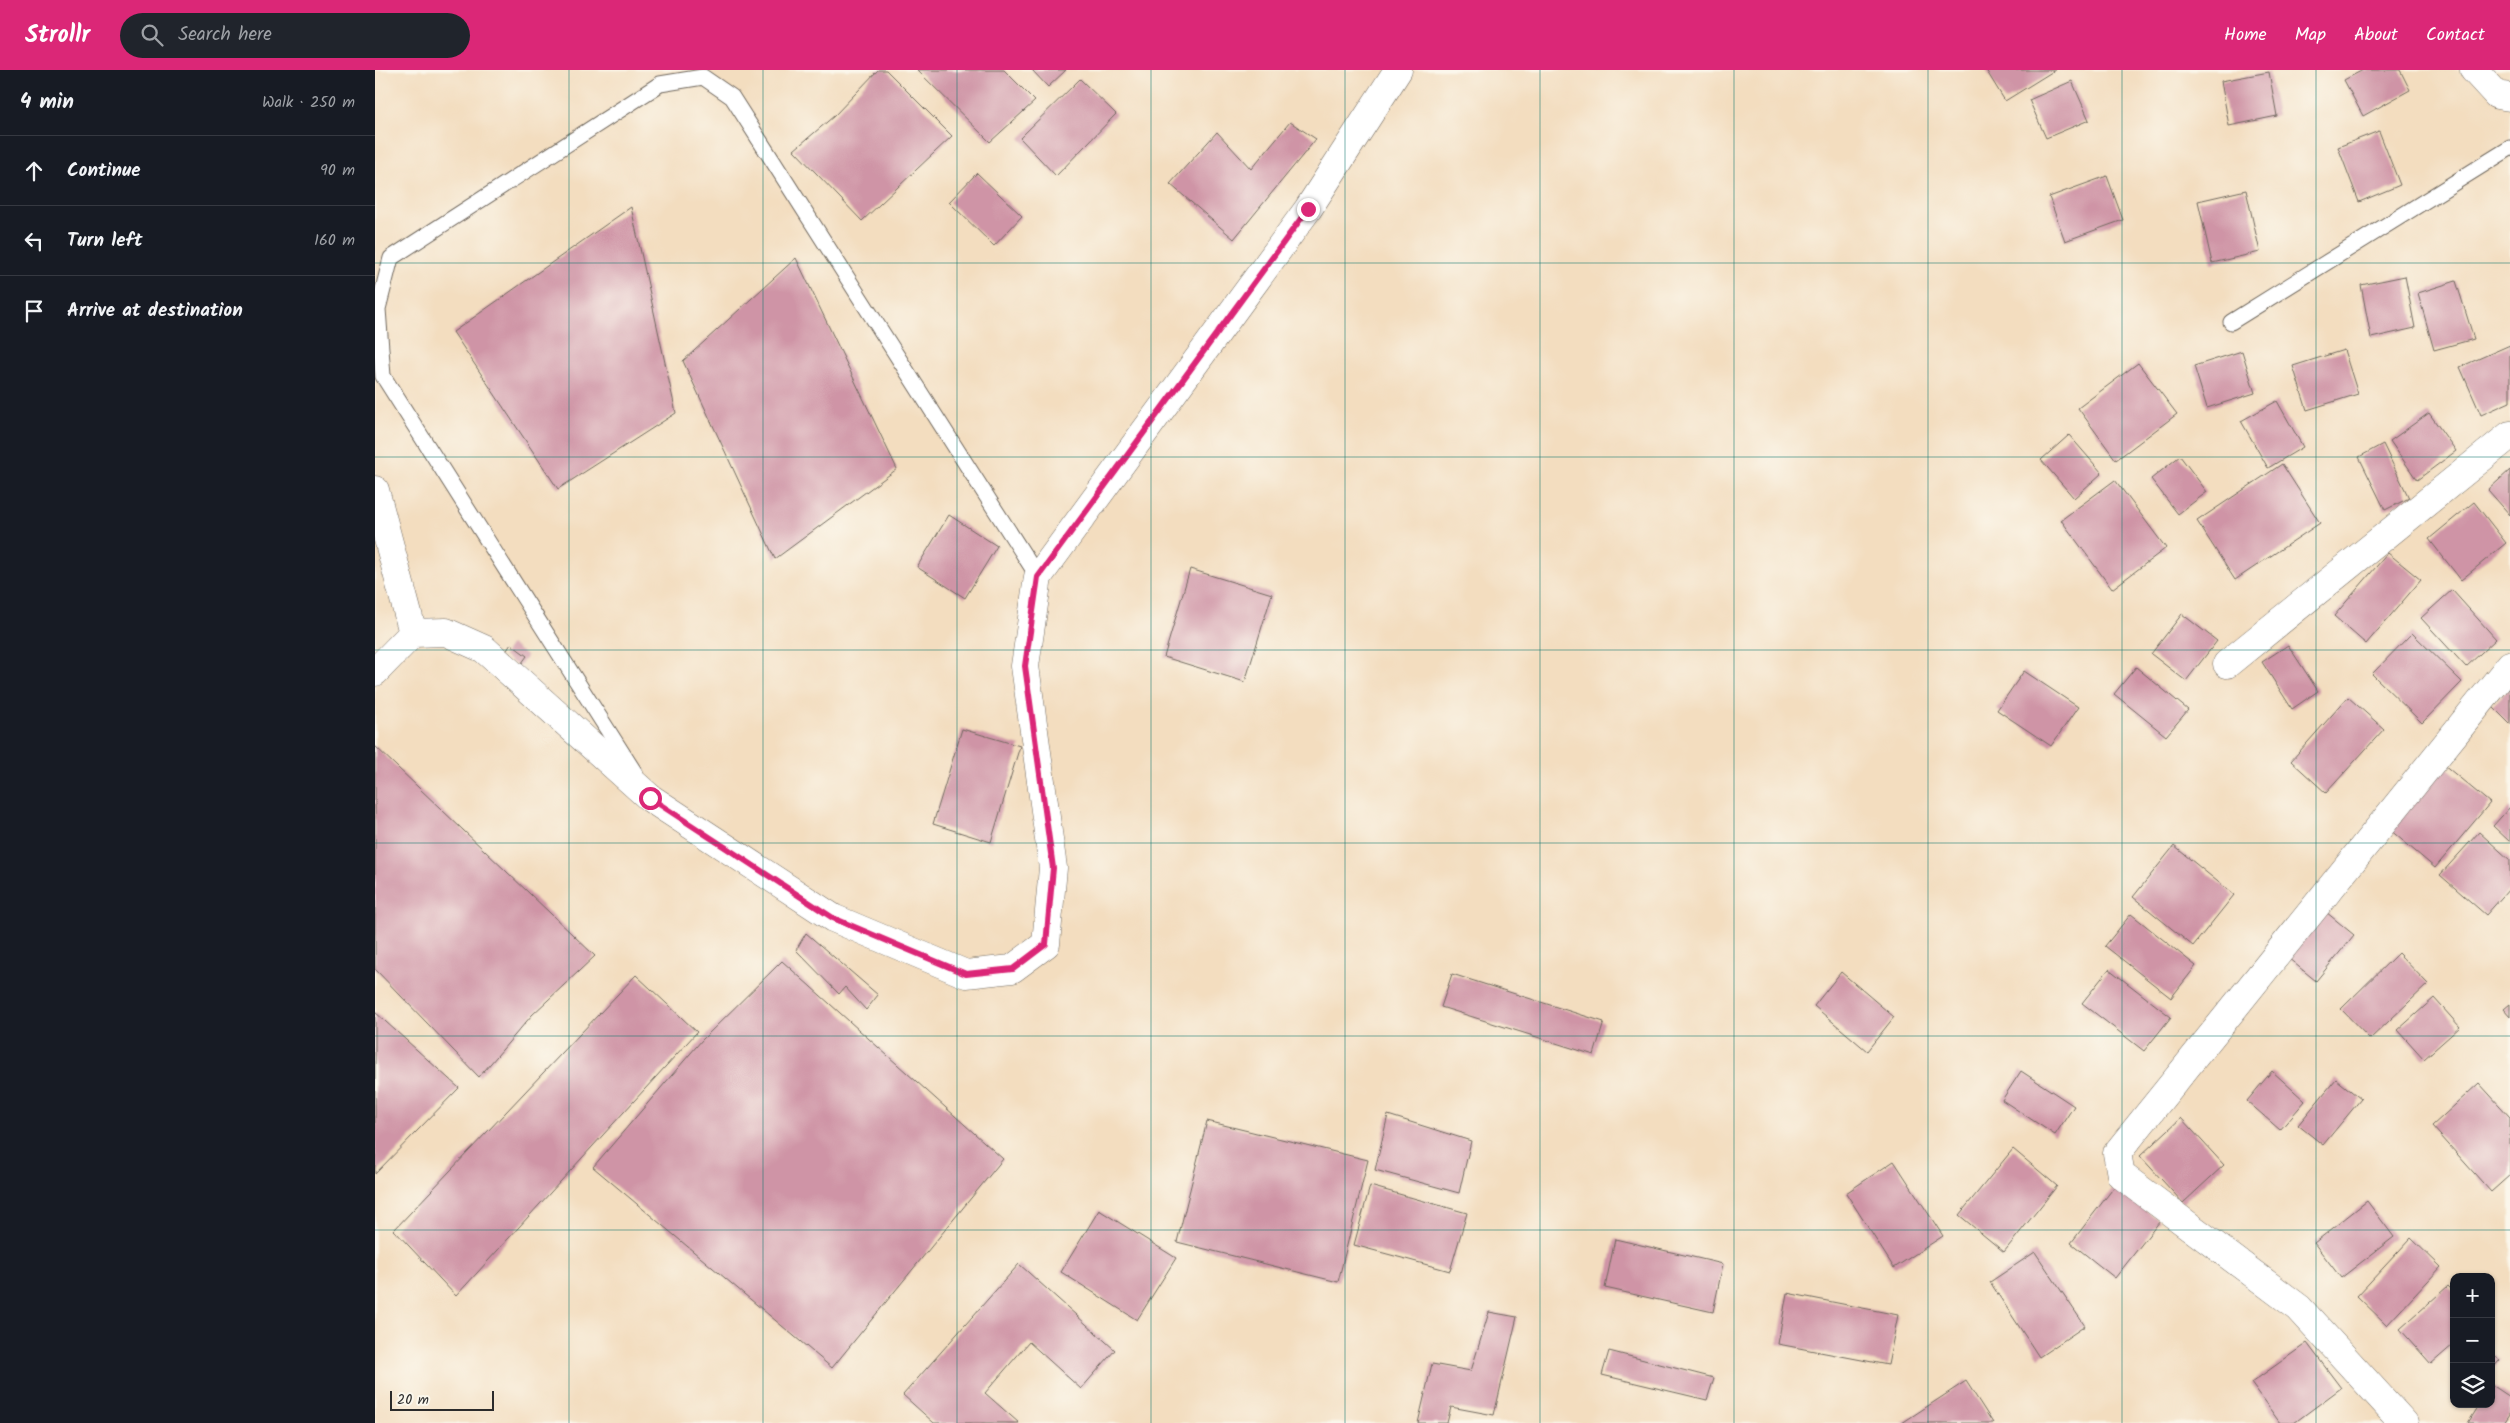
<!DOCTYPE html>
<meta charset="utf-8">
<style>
body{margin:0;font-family:Kalam,sans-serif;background:#20242c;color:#f1f3f6}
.controls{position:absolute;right:15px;bottom:15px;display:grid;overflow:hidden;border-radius:10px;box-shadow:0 1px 4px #0004}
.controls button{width:45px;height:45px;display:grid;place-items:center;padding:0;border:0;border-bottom:1px solid #363941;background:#171b24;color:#f1f3f6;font:25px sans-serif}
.scale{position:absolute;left:15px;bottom:12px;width:104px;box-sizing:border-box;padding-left:5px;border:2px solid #2b2b2b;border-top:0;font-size:14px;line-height:18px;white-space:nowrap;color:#2b2b2b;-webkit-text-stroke:4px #fbf7ec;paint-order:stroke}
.stop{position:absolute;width:15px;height:15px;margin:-11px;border:4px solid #db2777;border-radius:50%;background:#fff}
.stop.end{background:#db2777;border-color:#fff;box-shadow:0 1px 5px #0008}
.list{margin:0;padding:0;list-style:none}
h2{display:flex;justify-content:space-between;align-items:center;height:65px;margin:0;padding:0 20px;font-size:21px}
h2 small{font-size:16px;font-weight:400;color:#9ea1a6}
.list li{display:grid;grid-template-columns:32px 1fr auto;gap:15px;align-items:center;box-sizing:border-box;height:70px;padding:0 20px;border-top:1px solid #363941}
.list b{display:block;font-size:19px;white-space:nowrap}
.list em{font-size:16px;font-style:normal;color:#9ea1a6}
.icon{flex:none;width:28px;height:28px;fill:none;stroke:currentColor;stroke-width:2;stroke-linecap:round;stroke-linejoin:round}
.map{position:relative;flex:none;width:2135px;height:1353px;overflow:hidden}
header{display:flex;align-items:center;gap:30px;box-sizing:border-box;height:70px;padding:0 25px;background:#db2777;color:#fff}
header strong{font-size:24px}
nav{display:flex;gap:28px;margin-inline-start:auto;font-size:18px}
.search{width:350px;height:45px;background:#20242c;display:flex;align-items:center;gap:12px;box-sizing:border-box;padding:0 18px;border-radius:28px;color:#9ea1a6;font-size:19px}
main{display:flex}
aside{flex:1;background:#171b24}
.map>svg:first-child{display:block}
.building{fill:#cf94a6}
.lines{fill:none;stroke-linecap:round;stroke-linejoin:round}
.lane-casing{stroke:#71695f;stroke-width:17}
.street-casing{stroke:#71695f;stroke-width:29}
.lane{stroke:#fff;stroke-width:15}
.street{stroke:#fff;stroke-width:28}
.route{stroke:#db2777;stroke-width:6}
.grid{fill:none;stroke:#0f766e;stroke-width:1;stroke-opacity:0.55}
</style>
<header>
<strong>Strollr</strong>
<div class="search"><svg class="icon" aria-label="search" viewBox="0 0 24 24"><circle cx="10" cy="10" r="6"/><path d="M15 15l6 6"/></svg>Search here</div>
<nav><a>Home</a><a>Map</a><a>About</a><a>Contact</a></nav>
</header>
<main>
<aside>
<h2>4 min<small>Walk · 250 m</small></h2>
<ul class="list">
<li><svg class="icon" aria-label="ahead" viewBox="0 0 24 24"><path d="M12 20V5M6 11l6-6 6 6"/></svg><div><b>Continue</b></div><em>90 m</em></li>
<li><svg class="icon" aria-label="left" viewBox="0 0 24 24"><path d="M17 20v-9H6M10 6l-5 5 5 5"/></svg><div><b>Turn left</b></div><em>160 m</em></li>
<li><svg class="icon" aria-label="arrive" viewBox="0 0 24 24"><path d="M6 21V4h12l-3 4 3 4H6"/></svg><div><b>Arrive at destination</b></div></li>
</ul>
</aside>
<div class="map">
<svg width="2135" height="1353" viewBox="0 0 2135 1353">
<rect width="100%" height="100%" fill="#fbf7ec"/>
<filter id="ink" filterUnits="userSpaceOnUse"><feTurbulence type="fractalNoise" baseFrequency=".02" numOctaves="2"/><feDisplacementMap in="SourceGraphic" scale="10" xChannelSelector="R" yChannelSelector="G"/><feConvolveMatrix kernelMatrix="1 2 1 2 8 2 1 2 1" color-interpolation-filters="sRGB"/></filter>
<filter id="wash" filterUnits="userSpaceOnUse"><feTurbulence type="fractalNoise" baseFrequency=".0096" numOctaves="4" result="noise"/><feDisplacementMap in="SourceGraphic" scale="20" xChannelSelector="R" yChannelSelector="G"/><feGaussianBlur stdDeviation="1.12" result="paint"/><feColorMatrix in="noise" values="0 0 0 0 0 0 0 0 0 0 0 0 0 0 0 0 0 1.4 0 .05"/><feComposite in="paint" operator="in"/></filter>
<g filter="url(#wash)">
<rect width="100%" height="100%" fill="#f3ddbf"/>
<g id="blocks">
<!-- building -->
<path class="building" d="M 503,0 L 511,0 L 577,66 L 487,151 L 419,80 L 459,46 Z
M 542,0 L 629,0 L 660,31 L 615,72 Z
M 657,0 L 691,0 L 673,17 Z
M 1611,0 L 1680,0 L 1630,31 Z
M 1988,0 L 2025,0 L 2035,20 L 1988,46 L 1969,10 Z
M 1894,2 L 1902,46 L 1854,56 L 1846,11 Z
M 705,9 L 741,44 L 681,106 L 645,68 Z
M 1697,11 L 1714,50 L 1671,68 L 1654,30 Z
M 915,52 L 941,69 L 859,169 L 795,114 L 842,62 L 876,99 Z
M 2004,61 L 2025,115 L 1984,132 L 1963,77 Z
M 602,103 L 647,146 L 619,176 L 574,132 Z
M 1732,106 L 1748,150 L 1690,171 L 1674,127 Z
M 1871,120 L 1885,182 L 1837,193 L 1823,131 Z
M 256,137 L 301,343 L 183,419 L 78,262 Z
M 421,188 L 522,399 L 400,489 L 308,291 Z
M 2030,206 L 2040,258 L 1996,268 L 1986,215 Z
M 2081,211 L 2099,269 L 2059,280 L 2043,223 Z
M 2135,275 L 2135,332 L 2106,345 L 2085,297 Z
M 1969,280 L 1983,324 L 1932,340 L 1918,296 Z
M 1867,281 L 1880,323 L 1832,338 L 1819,296 Z
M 1763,293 L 1802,344 L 1741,390 L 1703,338 Z
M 1902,331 L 1928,377 L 1893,398 L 1866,351 Z
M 2054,343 L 2081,381 L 2042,410 L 2015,371 Z
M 1694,365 L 1727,403 L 1699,428 L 1666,390 Z
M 2008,374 L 2034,428 L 2010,440 L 1984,387 Z
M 1805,386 L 1832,422 L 1803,444 L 1776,409 Z
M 1907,394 L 1945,453 L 1860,510 L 1822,451 Z
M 2135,400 L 2135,445 L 2113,420 Z
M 1740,410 L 1791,478 L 1737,519 L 1686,450 Z
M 2099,432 L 2131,473 L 2086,510 L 2054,469 Z
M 574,445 L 622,476 L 590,528 L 542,497 Z
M 2013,483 L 2046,510 L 1991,574 L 1959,546 Z
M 815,499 L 897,524 L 870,612 L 789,587 Z
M 2077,520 L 2121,569 L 2091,597 L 2046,548 Z
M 1807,544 L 1842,571 L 1811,611 L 1776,584 Z
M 2037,563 L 2087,612 L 2047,653 L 1997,604 Z
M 136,574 L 152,586 L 144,597 L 128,586 Z
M 1913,575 L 1943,621 L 1917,639 L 1887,592 Z
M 1761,597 L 1813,640 L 1791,666 L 1739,624 Z
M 1649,601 L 1703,637 L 1676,676 L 1622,640 Z
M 2135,618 L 2135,654 L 2117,636 Z
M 1973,627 L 2009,659 L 1951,723 L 1916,691 Z
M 587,659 L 645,676 L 616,772 L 558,754 Z
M 0,676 L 220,886 L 157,945 L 104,1007 L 0,899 Z
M 2068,694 L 2115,733 L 2060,798 L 2014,759 Z
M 2135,737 L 2135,772 L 2118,756 Z
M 2104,762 L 2135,790 L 2135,818 L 2111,845 L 2065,805 Z
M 1799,776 L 1859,825 L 1818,876 L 1758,827 Z
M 1951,842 L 1979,865 L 1941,911 L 1913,888 Z
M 1756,844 L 1821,896 L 1796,928 L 1730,876 Z
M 431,863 L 503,925 L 491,940 L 470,917 L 464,924 L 421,880 Z
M 2023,883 L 2053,914 L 1995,969 L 1966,939 Z
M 407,891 L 628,1089 L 457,1298 L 218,1097 L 327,970 Z
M 1734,899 L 1796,947 L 1769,981 L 1707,933 Z
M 1466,902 L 1519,947 L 1492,981 L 1439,936 Z
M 1077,904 L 1229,952 L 1219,985 L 1066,937 Z
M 261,905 L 322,962 L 81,1226 L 19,1160 Z
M 2059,928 L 2085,957 L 2049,989 L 2023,960 Z
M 2135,934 L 2135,946 L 2129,939 Z
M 0,942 L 84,1018 L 0,1104 Z
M 1646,1001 L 1699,1036 L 1680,1065 L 1627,1030 Z
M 1897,1001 L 1930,1031 L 1905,1060 L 1872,1031 Z
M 1961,1009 L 1986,1029 L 1948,1075 L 1923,1055 Z
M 2104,1013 L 2135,1047 L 2135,1105 L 2116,1122 L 2057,1056 Z
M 1013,1045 L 1096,1071 L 1084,1123 L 1000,1100 Z
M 1806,1048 L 1849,1095 L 1808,1133 L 1765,1086 Z
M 832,1051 L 993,1090 L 963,1212 L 802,1172 Z
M 1638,1079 L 1682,1116 L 1629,1182 L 1584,1145 Z
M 1519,1091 L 1568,1166 L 1519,1198 L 1471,1123 Z
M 995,1116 L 1092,1143 L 1075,1201 L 979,1175 Z
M 1740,1116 L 1785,1151 L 1740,1208 L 1696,1173 Z
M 1992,1131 L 2019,1167 L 1966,1208 L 1939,1173 Z
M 724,1140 L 801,1188 L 762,1250 L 686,1202 Z
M 2036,1168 L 2066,1197 L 2012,1255 L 1982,1226 Z
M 1240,1169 L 1348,1194 L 1338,1242 L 1230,1218 Z
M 1660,1182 L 1710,1256 L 1664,1287 L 1615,1212 Z
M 644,1194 L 740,1280 L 706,1319 L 654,1272 L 610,1323 L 644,1353 L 559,1353 L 528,1325 Z
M 2073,1216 L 2079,1222 L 2079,1274 L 2056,1294 L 2025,1259 Z
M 1412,1223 L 1523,1245 L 1513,1295 L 1403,1274 Z
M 1114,1242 L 1142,1247 L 1119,1345 L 1076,1337 L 1072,1353 L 1043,1353 L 1057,1294 L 1096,1301 Z
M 1932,1273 L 1966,1318 L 1919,1353 L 1905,1353 L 1876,1313 Z
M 1234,1281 L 1339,1308 L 1332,1330 L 1227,1305 Z
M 2116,1283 L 2125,1290 L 2116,1300 Z
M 1591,1311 L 1618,1353 L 1527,1353 Z
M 2117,1315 L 2135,1327 L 2135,1344 L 2129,1353 L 2093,1353 L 2105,1334 L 2116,1334 Z"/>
</g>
</g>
<g filter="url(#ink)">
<use href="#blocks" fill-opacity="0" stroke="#71695f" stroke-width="1"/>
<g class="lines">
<!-- lane casing -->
<g class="lane-casing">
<path id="lane" d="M 1856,252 L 2135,78
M 260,703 L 8,306 L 3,239 L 16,188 L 285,14 L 328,7 L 357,27 L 663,507"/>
</g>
<!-- street casing -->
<g class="street-casing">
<path id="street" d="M 2099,0 L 2122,25 L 2135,27
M 0,420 L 38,563
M 1852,594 L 2135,365
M 0,602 L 38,563 L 71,562 L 109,579 L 275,728 L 458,848 L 591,904 L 637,899 L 671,874 L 678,798 L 650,596 L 663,507 L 933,139 L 1023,0
M 2029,1353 L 1924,1238 L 1746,1105 L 1742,1083 L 2135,595"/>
</g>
<!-- lane -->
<use href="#lane" class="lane"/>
<!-- street -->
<use href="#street" class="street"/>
</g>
</g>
<g class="lines" filter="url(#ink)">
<!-- route -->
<path class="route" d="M 275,728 L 458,848 L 591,904 L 638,899 L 671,874 L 678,798 L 650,596 L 663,507 L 933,139"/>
</g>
<!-- grid -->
<path class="grid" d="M 194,0 L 194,1353M 388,0 L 388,1353M 582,0 L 582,1353M 776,0 L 776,1353M 970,0 L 970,1353M 1165,0 L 1165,1353M 1359,0 L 1359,1353M 1553,0 L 1553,1353M 1747,0 L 1747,1353M 1941,0 L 1941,1353M 0,193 L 2135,193M 0,387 L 2135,387M 0,580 L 2135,580M 0,773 L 2135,773M 0,966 L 2135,966M 0,1160 L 2135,1160"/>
</svg>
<div class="controls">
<button>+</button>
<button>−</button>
<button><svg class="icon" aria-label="layers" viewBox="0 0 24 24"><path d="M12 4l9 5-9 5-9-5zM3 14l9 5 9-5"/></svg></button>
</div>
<div class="scale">20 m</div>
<div class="stop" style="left:275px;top:728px"></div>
<div class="stop end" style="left:933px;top:139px"></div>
</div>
</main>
